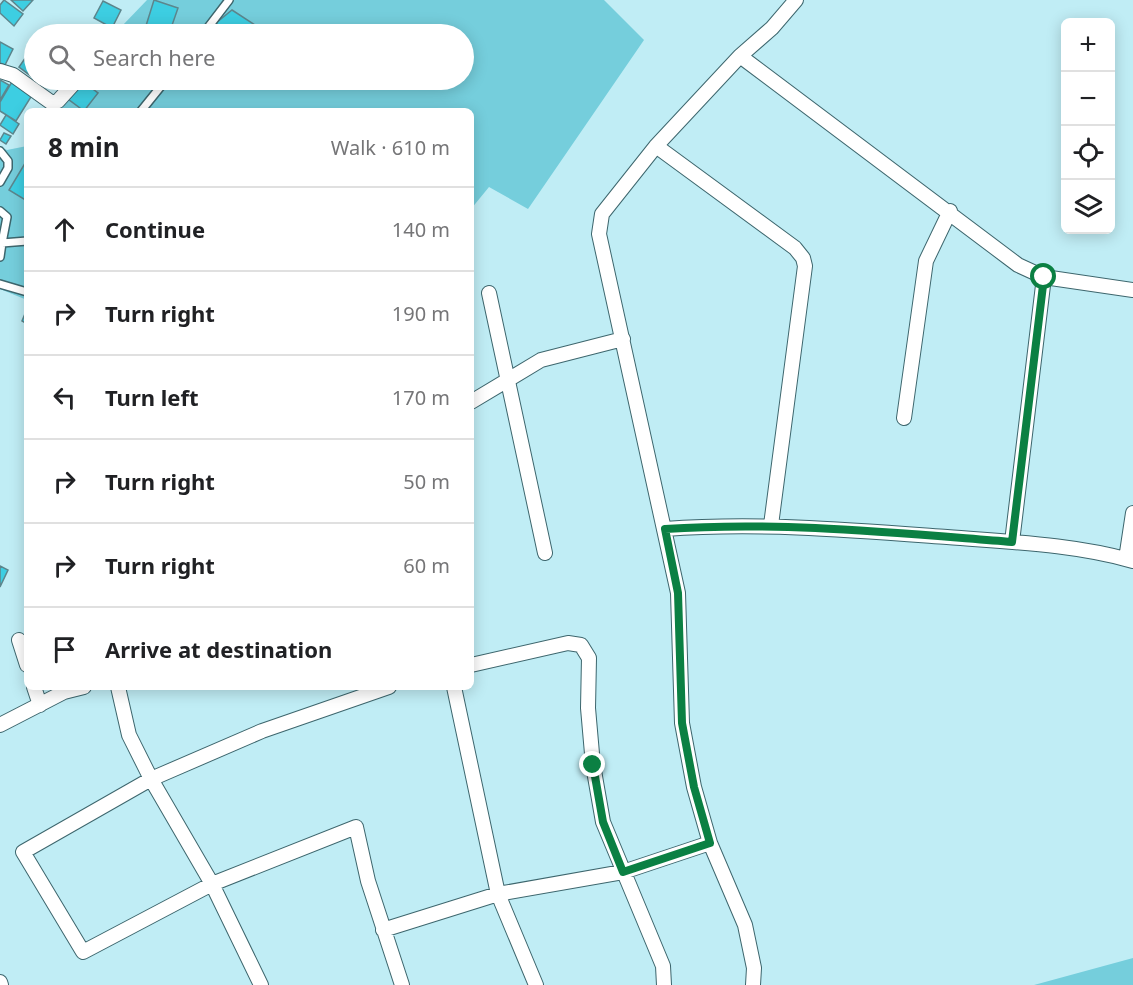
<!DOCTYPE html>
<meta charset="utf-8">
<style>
body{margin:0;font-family:"Noto Sans",sans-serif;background:#f6f6f6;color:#202124}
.controls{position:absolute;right:18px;top:18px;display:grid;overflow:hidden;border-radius:9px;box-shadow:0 3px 15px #0003}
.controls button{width:54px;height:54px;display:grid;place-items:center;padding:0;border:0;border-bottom:2px solid #e0e0e0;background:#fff;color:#202124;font:30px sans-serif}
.stop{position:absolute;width:18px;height:18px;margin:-14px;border:4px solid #0b8043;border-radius:50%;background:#fff}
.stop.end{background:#0b8043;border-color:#fff;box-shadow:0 2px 6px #0008}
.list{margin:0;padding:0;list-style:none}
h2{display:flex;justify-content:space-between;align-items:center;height:78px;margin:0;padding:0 24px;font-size:26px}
h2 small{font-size:20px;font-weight:400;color:#757577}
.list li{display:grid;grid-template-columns:39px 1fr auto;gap:18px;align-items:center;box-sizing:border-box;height:84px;padding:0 24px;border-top:2px solid #e0e0e0}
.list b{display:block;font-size:22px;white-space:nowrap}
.list em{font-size:20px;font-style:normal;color:#757577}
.icon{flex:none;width:33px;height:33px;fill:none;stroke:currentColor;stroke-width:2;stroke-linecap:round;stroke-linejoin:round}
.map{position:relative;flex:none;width:1133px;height:985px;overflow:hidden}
.search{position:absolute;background:#fff;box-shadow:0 3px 15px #0003;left:24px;top:24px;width:450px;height:66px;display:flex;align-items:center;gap:15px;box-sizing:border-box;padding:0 21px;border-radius:33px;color:#757577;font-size:22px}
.panel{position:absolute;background:#fff;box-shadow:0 3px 15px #0003;left:24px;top:108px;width:450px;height:582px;border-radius:9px}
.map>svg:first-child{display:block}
.green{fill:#75cedc}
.building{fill:#3dcee2;stroke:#5c868d;stroke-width:1.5}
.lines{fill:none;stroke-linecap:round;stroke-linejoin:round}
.lane-casing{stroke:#3d666d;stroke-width:10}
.street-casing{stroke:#3d666d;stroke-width:16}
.lane{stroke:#fff;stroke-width:7}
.street{stroke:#fff;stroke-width:14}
.route{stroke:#0b8043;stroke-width:8}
</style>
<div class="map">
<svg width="1133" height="985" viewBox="0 0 1133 985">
<rect width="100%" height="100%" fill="#c0edf5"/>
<!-- green -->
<path class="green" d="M 147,0 L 604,0 L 644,40 L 528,209 L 489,187 L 471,209 L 471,111 L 48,111 L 64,80 L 464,80 L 464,34 L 92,34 L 122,26 Z
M 27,146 L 27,300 L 0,289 L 0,147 L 7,150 Z
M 1133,958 L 1133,985 L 1034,985 Z"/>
<!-- building -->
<path class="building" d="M 4,0 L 23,14 L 14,26 L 0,13 L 0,5 Z
M 11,0 L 33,0 L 23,11 Z
M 154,0 L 178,8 L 169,34 L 145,29 Z
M 103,1 L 121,10 L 112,28 L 94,18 Z
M 232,10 L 261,29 L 257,34 L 212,34 L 219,26 L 216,23 Z
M 0,42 L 13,49 L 5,65 L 0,63 Z
M 30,51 L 34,54 L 34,70 L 31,76 L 19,67 Z
M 0,80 L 9,85 L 0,100 Z
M 13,80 L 34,92 L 16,121 L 0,111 L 0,102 Z
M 82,81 L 98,93 L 84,111 L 68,99 Z
M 6,115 L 19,124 L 13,134 L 0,125 Z
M 4,133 L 11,136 L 6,144 L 0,140 Z
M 27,160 L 27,201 L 9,190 Z
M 27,309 L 27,324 L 22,321 Z
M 0,566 L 8,570 L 0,587 Z"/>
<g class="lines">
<!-- lane casing -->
<g class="lane-casing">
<path id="lane" d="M 203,34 L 229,0
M 141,111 L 166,80
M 0,151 L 8,161 L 8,168 L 0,182
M 0,211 L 7,217 L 2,243
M 0,257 L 2,243 L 27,241
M 0,284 L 27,292"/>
</g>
<!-- street casing -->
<g class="street-casing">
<path id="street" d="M 740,56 L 1018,265 L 1044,277 L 1133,290
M 0,71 L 13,75 L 52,103 L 58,101 L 77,80
M 656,146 L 795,248 L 803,258 L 805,266 L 771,525
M 489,293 L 545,553
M 471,402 L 541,360 L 623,339
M 904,418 L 926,261 L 950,211
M 665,529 C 759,522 853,530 947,537 C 1008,542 1074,544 1133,561
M 1012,542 L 1044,277
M 1126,559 L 1133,513
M 19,640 L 27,665
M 471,665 L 568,643 L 581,645 L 589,658 L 588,708 L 593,765 L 603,822 L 663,966 L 664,985
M 34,687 L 40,705
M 118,687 L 129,735 L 151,779 L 212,884 L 261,985
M 389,687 L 262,731 L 151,779 L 23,852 L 83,952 L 212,884 L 356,827 L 368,881 L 402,985
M 454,687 L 498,894 L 536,985
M 0,725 L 64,692 L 84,687
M 383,930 L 498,894 L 623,872 L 710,843
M 0,982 L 1,985
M 753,985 L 754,968 L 745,925 L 710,843 L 694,787 L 682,723 L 678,593 L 599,234 L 602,214 L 656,146 L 740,56 L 772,28 L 796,0"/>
</g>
<!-- lane -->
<use href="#lane" class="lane"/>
<!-- street -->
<use href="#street" class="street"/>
</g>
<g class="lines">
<!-- route -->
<path class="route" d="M 593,765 L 603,822 L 623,872 L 710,843 L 694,787 L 682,723 L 678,593 L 665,529 C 781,521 896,533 1012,542 L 1044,277"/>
</g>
</svg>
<div class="controls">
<button>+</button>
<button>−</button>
<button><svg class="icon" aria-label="locate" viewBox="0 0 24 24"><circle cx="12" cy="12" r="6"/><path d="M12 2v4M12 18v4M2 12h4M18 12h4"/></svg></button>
<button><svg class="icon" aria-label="layers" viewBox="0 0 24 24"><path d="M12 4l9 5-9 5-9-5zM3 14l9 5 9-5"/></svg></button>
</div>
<div class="stop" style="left:1044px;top:277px"></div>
<div class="stop end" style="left:593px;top:765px"></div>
<div class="search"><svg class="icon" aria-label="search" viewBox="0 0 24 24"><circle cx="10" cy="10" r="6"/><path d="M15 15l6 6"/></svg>Search here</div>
<section class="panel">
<h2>8 min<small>Walk · 610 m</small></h2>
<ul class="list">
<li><svg class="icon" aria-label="ahead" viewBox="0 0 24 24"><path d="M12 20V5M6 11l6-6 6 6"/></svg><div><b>Continue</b></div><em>140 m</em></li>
<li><svg class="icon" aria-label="right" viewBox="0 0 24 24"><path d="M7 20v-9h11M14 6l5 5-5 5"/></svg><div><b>Turn right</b></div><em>190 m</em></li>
<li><svg class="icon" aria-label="left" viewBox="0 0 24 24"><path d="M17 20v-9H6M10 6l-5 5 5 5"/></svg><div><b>Turn left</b></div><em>170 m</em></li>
<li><svg class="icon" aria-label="right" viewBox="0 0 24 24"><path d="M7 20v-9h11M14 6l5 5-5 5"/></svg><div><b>Turn right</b></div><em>50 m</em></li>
<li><svg class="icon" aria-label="right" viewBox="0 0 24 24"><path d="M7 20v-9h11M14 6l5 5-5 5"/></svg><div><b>Turn right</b></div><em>60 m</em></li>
<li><svg class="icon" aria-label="arrive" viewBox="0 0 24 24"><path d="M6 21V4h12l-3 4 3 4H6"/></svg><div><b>Arrive at destination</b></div></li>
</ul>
</section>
</div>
